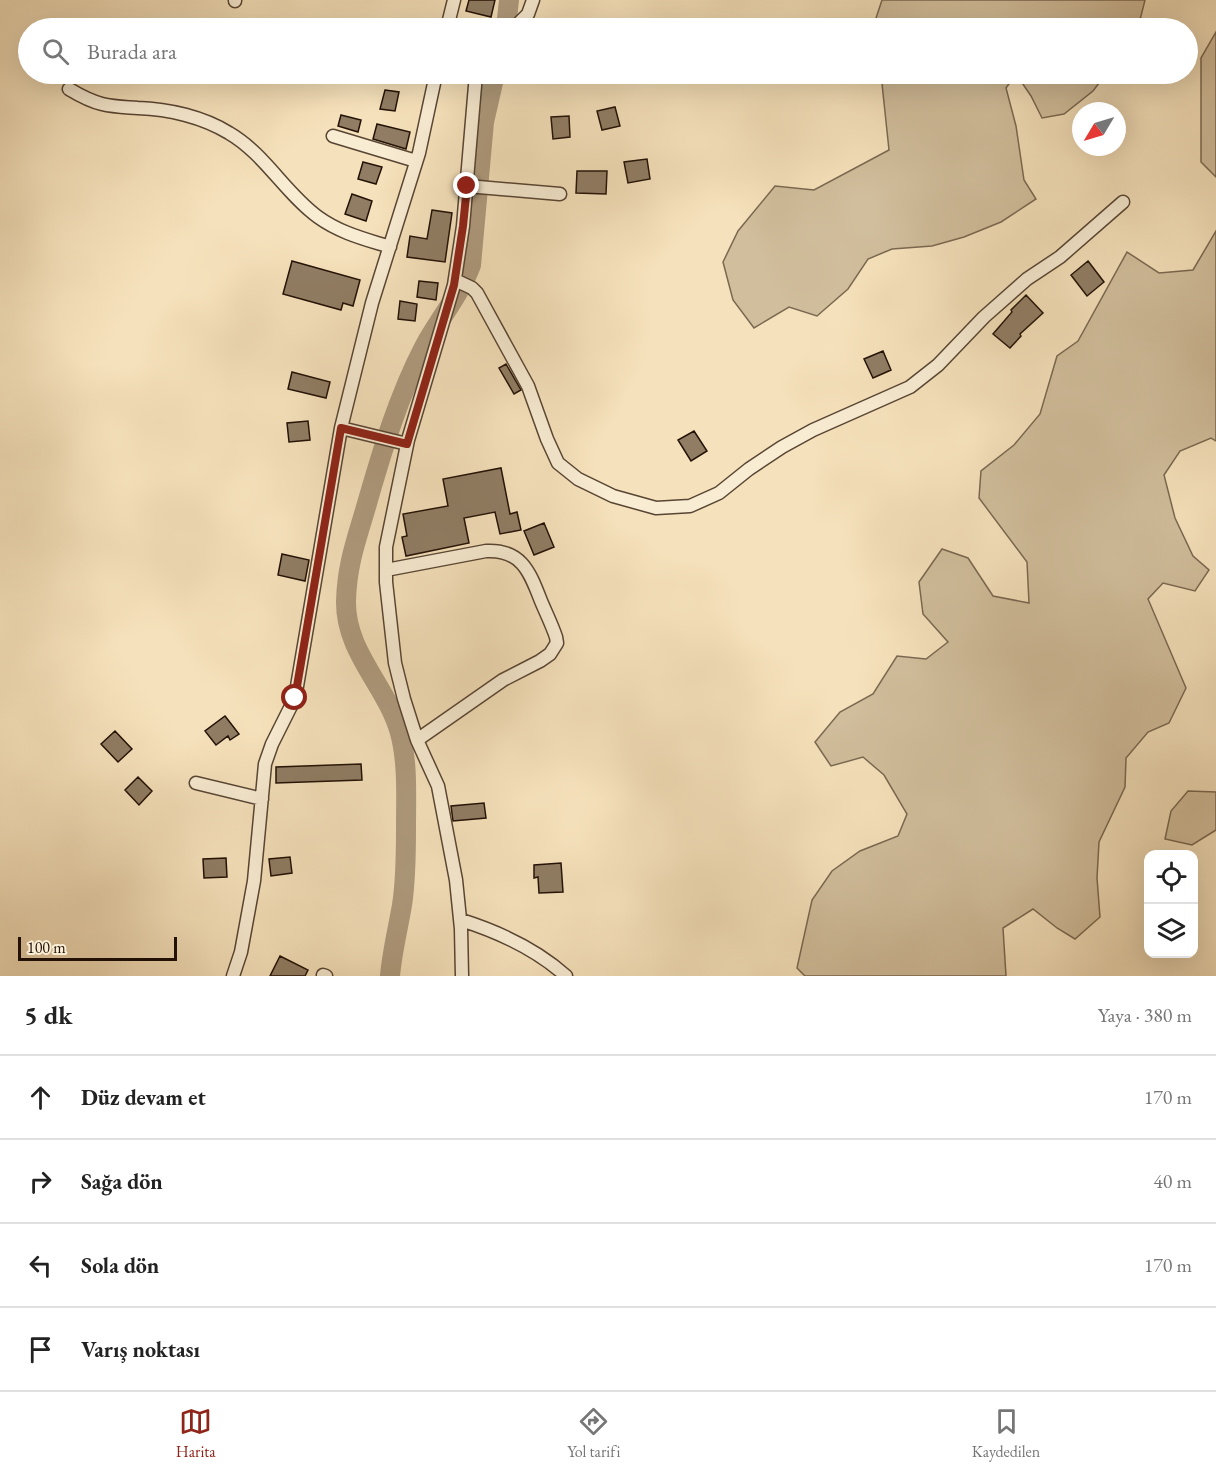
<!DOCTYPE html>
<html lang="tr">
<meta charset="utf-8">
<style>
body{margin:0;font-family:"EB Garamond",serif;background:#f6f6f6;color:#222}
.controls{position:absolute;right:18px;bottom:18px;display:grid;overflow:hidden;border-radius:12px;box-shadow:0 6px 24px #0002}
.controls button{width:54px;height:54px;display:grid;place-items:center;padding:0;border:0;border-bottom:2px solid #e0e0e0;background:#fff;color:#222;font:30px sans-serif}
.compass{position:absolute;left:1072px;top:102px;width:54px;height:54px;border-radius:50%;background:#fff;box-shadow:0 6px 24px #0002;rotate:232deg}
.scale{position:absolute;left:18px;bottom:15px;width:159px;box-sizing:border-box;padding-left:6px;border:3px solid #231106;border-top:0;font-size:16px;line-height:21px;white-space:nowrap;color:#231106;-webkit-text-stroke:4px #f8ecd3;paint-order:stroke}
.stop{position:absolute;width:18px;height:18px;margin:-14px;border:4px solid #8f2418;border-radius:50%;background:#fff}
.stop.end{background:#8f2418;border-color:#fff;box-shadow:0 2px 6px #0008}
.list{margin:0;padding:0;list-style:none}
h2{display:flex;justify-content:space-between;align-items:center;height:78px;margin:0;padding:0 24px;font-size:26px}
h2 small{font-size:20px;font-weight:400;color:#767676}
.list li{display:grid;grid-template-columns:39px 1fr auto;gap:18px;align-items:center;box-sizing:border-box;height:84px;padding:0 24px;border-top:2px solid #e0e0e0}
.list b{display:block;font-size:22px;white-space:nowrap}
.list em{font-size:20px;font-style:normal;color:#767676}
.icon{flex:none;width:33px;height:33px;fill:none;stroke:currentColor;stroke-width:2;stroke-linecap:round;stroke-linejoin:round}
.map{position:relative;flex:none;width:1216px;height:976px;overflow:hidden}
.search{position:absolute;background:#fff;box-shadow:0 6px 24px #0002;left:18px;right:18px;top:18px;height:66px;display:flex;align-items:center;gap:15px;box-sizing:border-box;padding:0 21px;border-radius:33px;color:#767676;font-size:22px}
.sheet{height:414px;background:#fff}
nav{display:flex;justify-content:space-around;align-items:center;box-sizing:border-box;height:84px;border-top:2px solid #e0e0e0;background:#fff;font-size:16px;color:#767676}
nav a{display:grid;justify-items:center;gap:3px}
nav .on{color:#8f2418}
.map>svg:first-child{display:block}
.green{fill:#d1be9c;stroke:#7a6851;stroke-width:1.5}
.lines{fill:none;stroke-linecap:round;stroke-linejoin:round}
.river{stroke:#ae9a7d;stroke-width:20}
.building{fill:#907d64;stroke:#231106;stroke-width:1.5}
.minor-casing{stroke:#584533;stroke-width:15}
.minor{stroke:#f8ecd3;stroke-width:12}
.route{stroke:#8f2418;stroke-width:8}
</style>
<div class="map">
<svg width="1216" height="976" viewBox="0 0 1216 976">
<rect width="100%" height="100%" fill="#f5e1bb"/>
<filter id="stains"><feTurbulence type="fractalNoise" baseFrequency=".00333" numOctaves="4"/><feColorMatrix values="0 0 0 0 .2 0 0 0 0 .09 0 0 0 0 .02 0 0 0 .5 -.17"/></filter>
<radialGradient id="worn" r=".72"><stop offset=".6" stop-color="#630" stop-opacity="0"/><stop offset="1" stop-color="#630" stop-opacity=".3"/></radialGradient>
<!-- green -->
<path class="green" d="M 882,0 L 1145,0 L 1138,28 L 877,28 L 876,18 Z
M 1216,32 L 1216,177 L 1201,162 L 1201,58 Z
M 881,74 L 1016,74 L 1006,88 L 1016,126 L 1024,180 L 1036,199 L 1001,222 L 964,237 L 932,246 L 892,249 L 868,259 L 848,289 L 817,316 L 789,307 L 754,328 L 733,300 L 723,262 L 738,231 L 775,186 L 814,190 L 889,150 Z
M 1016,74 L 1106,74 L 1093,91 L 1064,114 L 1042,118 L 1031,96 Z
M 1216,231 L 1216,441 L 1211,438 L 1180,451 L 1164,475 L 1175,518 L 1193,556 L 1209,570 L 1195,591 L 1163,583 L 1148,599 L 1186,688 L 1169,723 L 1148,732 L 1126,758 L 1125,787 L 1099,842 L 1097,878 L 1100,917 L 1075,939 L 1057,928 L 1033,909 L 1003,928 L 1006,976 L 805,976 L 797,968 L 812,900 L 832,871 L 860,851 L 898,836 L 907,814 L 884,775 L 863,757 L 831,766 L 815,742 L 840,712 L 873,694 L 897,656 L 926,659 L 948,642 L 923,614 L 919,582 L 942,549 L 968,558 L 993,596 L 1029,603 L 1027,562 L 979,498 L 981,471 L 1014,445 L 1040,414 L 1057,356 L 1078,341 L 1127,252 L 1159,273 L 1193,270 Z
M 1188,791 L 1216,792 L 1216,830 L 1192,845 L 1165,839 L 1171,811 Z"/>
<g class="lines">
<!-- river -->
<path class="river" d="M 506,28 L 509,0
M 390,976 C 392,952 398,929 402,905 C 406,880 406,853 406,828 C 406,797 408,763 400,733 C 387,686 345,652 346,601 C 347,562 358,536 368,500 C 383,448 399,395 424,347 C 439,319 460,295 471,265 L 484,122 L 495,74"/>
</g>
<!-- building -->
<path class="building" d="M 469,0 L 495,0 L 491,17 L 466,11 Z
M 385,90 L 399,92 L 395,111 L 380,109 Z
M 615,107 L 620,126 L 602,130 L 597,111 Z
M 341,115 L 361,120 L 358,132 L 338,126 Z
M 569,116 L 570,137 L 553,139 L 551,117 Z
M 377,124 L 410,132 L 406,149 L 373,139 Z
M 647,159 L 650,179 L 628,183 L 624,162 Z
M 363,162 L 382,167 L 376,184 L 358,179 Z
M 577,171 L 607,171 L 606,194 L 576,193 Z
M 352,194 L 372,201 L 366,221 L 345,214 Z
M 432,210 L 452,213 L 445,262 L 407,257 L 410,236 L 427,239 Z
M 292,261 L 360,280 L 353,306 L 343,303 L 341,310 L 283,294 Z
M 1088,261 L 1104,282 L 1087,296 L 1071,275 Z
M 419,281 L 438,283 L 436,300 L 417,297 Z
M 1026,295 L 1043,313 L 1020,334 L 1021,336 L 1010,348 L 993,334 L 1012,312 L 1011,310 Z
M 400,301 L 417,304 L 415,321 L 398,319 Z
M 883,351 L 891,370 L 873,378 L 864,359 Z
M 506,364 L 521,390 L 514,394 L 499,368 Z
M 292,372 L 330,382 L 326,398 L 288,389 Z
M 308,421 L 310,440 L 289,442 L 287,423 Z
M 694,431 L 707,451 L 691,461 L 678,440 Z
M 501,468 L 510,514 L 517,512 L 521,530 L 500,534 L 495,512 L 464,518 L 469,543 L 406,556 L 402,537 L 407,536 L 403,514 L 448,506 L 443,479 Z
M 544,523 L 554,547 L 534,555 L 524,531 Z
M 282,554 L 309,560 L 305,581 L 278,575 Z
M 225,716 L 239,734 L 230,740 L 228,736 L 216,745 L 205,731 Z
M 115,731 L 132,749 L 118,762 L 101,744 Z
M 361,764 L 362,780 L 276,783 L 276,767 Z
M 138,777 L 152,791 L 139,805 L 125,790 Z
M 484,803 L 486,818 L 453,821 L 451,806 Z
M 290,857 L 292,873 L 271,876 L 269,859 Z
M 226,858 L 227,877 L 204,878 L 203,859 Z
M 561,863 L 563,892 L 539,893 L 538,877 L 534,878 L 534,865 Z
M 280,956 L 308,970 L 305,976 L 270,976 Z"/>
<g class="lines">
<!-- minor casing -->
<g class="minor-casing">
<path id="minor" d="M 235,1 L 235,0
M 447,28 L 454,0
M 514,28 L 528,14 L 533,0
M 69,89 C 79,95 90,101 102,104 C 114,107 125,107 138,108 C 169,109 203,117 229,133 C 265,154 285,193 318,217 C 340,233 365,239 390,247
M 333,136 L 416,161
M 467,186 L 560,194
M 455,280 L 472,288 L 477,293 L 528,386 L 547,439 L 558,463 L 578,479 L 613,496 L 656,508 L 690,506 L 719,493 L 749,469 L 782,447 L 813,430 L 910,387 L 938,365 L 984,317 L 1027,279 L 1060,257 L 1123,202
M 341,428 L 407,444
M 386,570 L 486,551 C 522,549 530,573 541,601 C 546,613 552,625 556,637 L 557,643 L 550,654 L 540,661 L 503,680 L 417,740
M 196,783 L 262,799
M 461,920 C 499,932 536,949 566,976
M 323,975 L 326,976
M 233,976 L 241,952 L 254,881 L 265,764 L 272,744 L 295,698 L 341,428 L 372,303 L 419,153 L 436,74
M 462,976 L 461,929 L 456,880 L 438,786 L 417,740 L 404,699 L 395,663 L 386,582 L 386,547 L 408,440 L 454,285 L 463,226 L 476,74"/>
</g>
<!-- minor -->
<use href="#minor" class="minor"/>
</g>
<g class="lines">
<!-- route -->
<path class="route" d="M 295,698 L 341,428 L 407,444 L 454,285 L 463,226 L 467,186"/>
</g>
<rect width="100%" height="100%" filter="url(#stains)"/>
<rect width="100%" height="100%" fill="url(#worn)"/>
</svg>
<div class="controls">
<button><svg class="icon" aria-label="locate" viewBox="0 0 24 24"><circle cx="12" cy="12" r="6"/><path d="M12 2v4M12 18v4M2 12h4M18 12h4"/></svg></button>
<button><svg class="icon" aria-label="layers" viewBox="0 0 24 24"><path d="M12 4l9 5-9 5-9-5zM3 14l9 5 9-5"/></svg></button>
</div>
<svg class="compass" viewBox="-18 -18 36 36"><path d="M0-13l5 13h-10z" fill="#e53935"/><path d="M0 13l5-13h-10z" fill="#767676"/></svg>
<div class="scale">100 m</div>
<div class="stop" style="left:295px;top:698px"></div>
<div class="stop end" style="left:467px;top:186px"></div>
<div class="search"><svg class="icon" aria-label="search" viewBox="0 0 24 24"><circle cx="10" cy="10" r="6"/><path d="M15 15l6 6"/></svg>Burada ara</div>
</div>
<section class="sheet">
<h2>5 dk<small>Yaya · 380 m</small></h2>
<ul class="list">
<li><svg class="icon" aria-label="ahead" viewBox="0 0 24 24"><path d="M12 20V5M6 11l6-6 6 6"/></svg><div><b>Düz devam et</b></div><em>170 m</em></li>
<li><svg class="icon" aria-label="right" viewBox="0 0 24 24"><path d="M7 20v-9h11M14 6l5 5-5 5"/></svg><div><b>Sağa dön</b></div><em>40 m</em></li>
<li><svg class="icon" aria-label="left" viewBox="0 0 24 24"><path d="M17 20v-9H6M10 6l-5 5 5 5"/></svg><div><b>Sola dön</b></div><em>170 m</em></li>
<li><svg class="icon" aria-label="arrive" viewBox="0 0 24 24"><path d="M6 21V4h12l-3 4 3 4H6"/></svg><div><b>Varış noktası</b></div></li>
</ul>
</section>
<nav>
<a class="on"><svg class="icon" aria-label="map" viewBox="0 0 24 24"><path d="M3 6l6-2 6 2 6-2v14l-6 2-6-2-6 2zM9 4v14M15 6v14"/></svg>Harita</a>
<a><svg class="icon" aria-label="directions" viewBox="0 0 24 24"><path d="M12 3l9 9-9 9-9-9zM9 14v-3h6M13 9l2 2-2 2"/></svg>Yol tarifi</a>
<a><svg class="icon" aria-label="saved" viewBox="0 0 24 24"><path d="M7 4h10v16l-5-4-5 4z"/></svg>Kaydedilen</a>
</nav>
